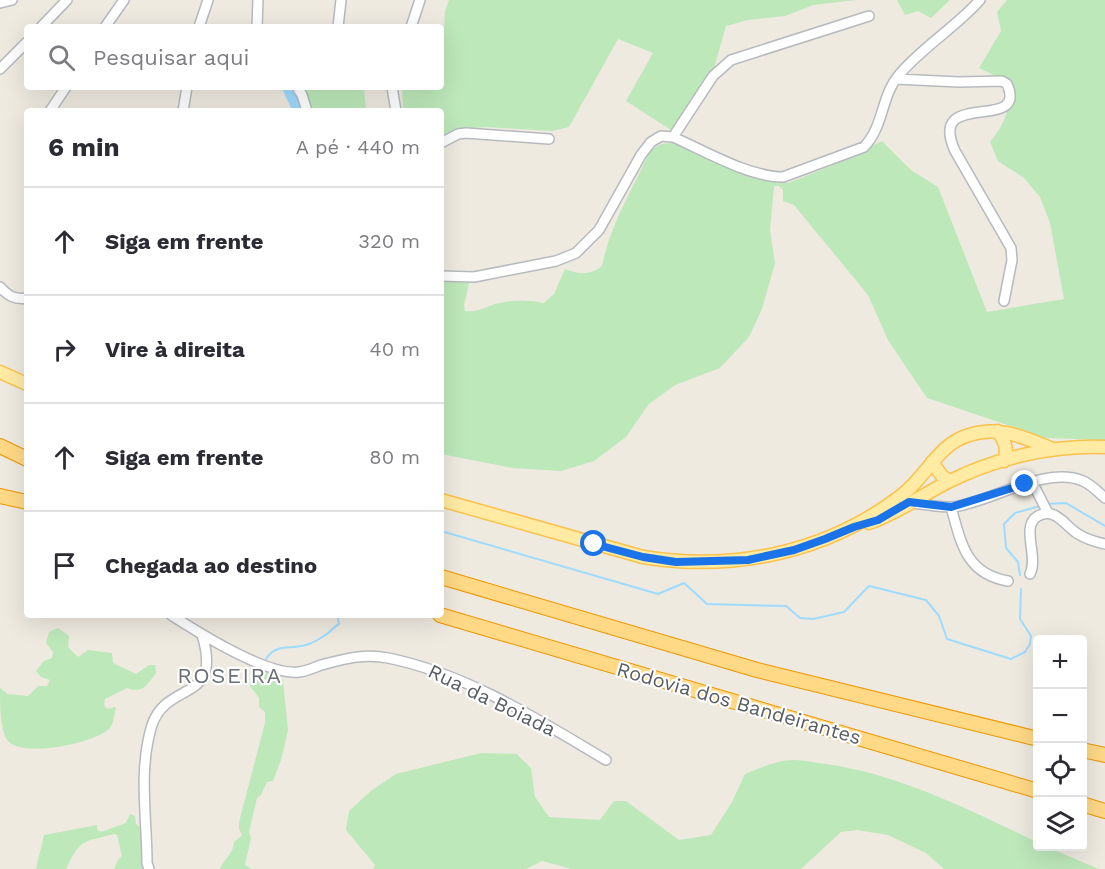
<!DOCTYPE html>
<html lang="pt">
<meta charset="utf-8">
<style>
body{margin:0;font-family:"Work Sans",sans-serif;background:#f7f7f7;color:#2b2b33}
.controls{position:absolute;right:18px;bottom:18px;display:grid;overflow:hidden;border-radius:6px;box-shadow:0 6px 24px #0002}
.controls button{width:54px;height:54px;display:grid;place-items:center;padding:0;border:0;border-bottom:2px solid #e1e1e2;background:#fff;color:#2b2b33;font:30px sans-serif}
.stop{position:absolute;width:18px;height:18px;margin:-14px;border:4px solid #1a73e8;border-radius:50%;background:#fff}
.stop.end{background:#1a73e8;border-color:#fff;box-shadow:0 2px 6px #0008}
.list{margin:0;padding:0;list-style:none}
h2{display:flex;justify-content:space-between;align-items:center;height:78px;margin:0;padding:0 24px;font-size:26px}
h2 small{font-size:20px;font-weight:400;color:#7c7c81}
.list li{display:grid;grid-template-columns:39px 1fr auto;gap:18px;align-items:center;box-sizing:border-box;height:108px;padding:0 24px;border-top:2px solid #e1e1e2}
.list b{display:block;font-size:22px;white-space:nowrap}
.list em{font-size:20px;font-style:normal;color:#7c7c81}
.icon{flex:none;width:33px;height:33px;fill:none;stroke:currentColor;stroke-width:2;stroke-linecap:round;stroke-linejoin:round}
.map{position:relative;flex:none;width:1105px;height:869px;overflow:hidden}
.search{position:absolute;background:#fff;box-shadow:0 6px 24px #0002;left:24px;top:24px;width:420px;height:66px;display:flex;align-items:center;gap:15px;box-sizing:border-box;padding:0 21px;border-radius:6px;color:#7c7c81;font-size:22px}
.panel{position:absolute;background:#fff;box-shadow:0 6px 24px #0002;left:24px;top:108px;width:420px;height:510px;border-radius:6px}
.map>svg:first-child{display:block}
.green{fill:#bde8ba}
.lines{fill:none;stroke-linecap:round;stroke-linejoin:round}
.stream{stroke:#9fdbff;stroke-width:2}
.river{stroke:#9fdbff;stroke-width:12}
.minor-casing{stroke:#b6babf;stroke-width:12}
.major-casing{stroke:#fcc14b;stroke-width:15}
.highway-casing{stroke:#ee9600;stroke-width:16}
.minor{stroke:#fff;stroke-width:9}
.major{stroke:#ffeba4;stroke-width:12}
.highway{stroke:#ffd986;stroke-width:14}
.route{stroke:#1a73e8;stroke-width:8}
.labels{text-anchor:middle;stroke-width:4.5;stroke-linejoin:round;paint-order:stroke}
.street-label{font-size:20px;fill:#595e63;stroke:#fff}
.quarter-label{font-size:22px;letter-spacing:1.5px;fill:#6a7075;stroke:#fff}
</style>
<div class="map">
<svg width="1105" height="869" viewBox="0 0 1105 869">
<rect width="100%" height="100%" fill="#eeeae0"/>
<!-- green -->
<path class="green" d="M 449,0 L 856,0 L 813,5 L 785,16 L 748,20 L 726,26 L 713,72 L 676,128 L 671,130 L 626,101 L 653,53 L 618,39 L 569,127 L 552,131 L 485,127 L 453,130 L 441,137 L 441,111 L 403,111 L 402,87 L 441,87 L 445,11 Z
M 897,0 L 950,0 L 931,18 L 918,11 L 905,15 Z
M 1007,0 L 1105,0 L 1105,440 L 1046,438 L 927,398 L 888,340 L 868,295 L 794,205 L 783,201 L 783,190 L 779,186 L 774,186 L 770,230 L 775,263 L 762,309 L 749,337 L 720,368 L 675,385 L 649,404 L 626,437 L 594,461 L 561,471 L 513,468 L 441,454 L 441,280 L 469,283 L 464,305 L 465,311 C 478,313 486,306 499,303 C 513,300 530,300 544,303 L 554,294 L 565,269 C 579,275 590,275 602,266 C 610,224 634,187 651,149 L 662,144 L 678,142 L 765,178 L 788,183 L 831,166 L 882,141 L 911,170 L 938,187 L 987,312 L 1064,299 L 1050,223 L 1040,197 L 1024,178 L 998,161 L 990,142 C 1007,122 1009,108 1010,83 L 979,68 L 1001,31 L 997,12 Z
M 301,87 L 364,87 L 366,111 L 311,111 Z
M 58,628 L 69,636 L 68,647 L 78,657 L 88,650 L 112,653 L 113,663 L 136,674 L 149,665 L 155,665 L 156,673 C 147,685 143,694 127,688 L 105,699 L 104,705 L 107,709 L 115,707 L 116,709 C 113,717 114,725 108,730 C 92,743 22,759 7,740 C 0,728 0,704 0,688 L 8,694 L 28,696 L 38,686 L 47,686 L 50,680 L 41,677 L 36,671 L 44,661 L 52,658 L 53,652 L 46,643 L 49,632 Z
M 259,667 L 279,676 L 283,681 L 288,730 L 282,757 L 273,781 L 267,782 L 261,795 L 257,798 L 249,832 L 251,838 L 245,865 L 252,869 L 220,869 C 224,858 233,855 234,842 L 242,835 L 239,829 L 239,822 L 265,723 L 265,712 L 259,707 L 259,698 L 250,686 L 254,668 Z
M 481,753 L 517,754 L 531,768 L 535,797 L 549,817 L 600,820 L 614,801 L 626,801 L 679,840 L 711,835 L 732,802 L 745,774 C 760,768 777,760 794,760 C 804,760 816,763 826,764 C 902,775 969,810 1037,842 L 1038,846 L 1047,847 L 1099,869 L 944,869 L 926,853 L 888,835 L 857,830 L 841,832 L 801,869 L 572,869 L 542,861 L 526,869 L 373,869 L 375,865 L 346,830 L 349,811 L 372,790 L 396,774 Z
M 130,814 L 135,816 L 136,824 L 142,829 L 144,869 L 114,869 L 118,860 L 122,856 L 117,835 L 114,834 C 82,843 81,838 66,869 L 36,869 L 44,835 L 97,825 L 97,830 L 101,832 L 126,823 Z"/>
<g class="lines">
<!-- stream -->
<path class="stream" d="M 1046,504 L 1066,503 L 1105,526
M 441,531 L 658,594 L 684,583 L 707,604 L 786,606 L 800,618 L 813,619 L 844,612 L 869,586 L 926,600 L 939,616 L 947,639 L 1011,659 L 1025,652 L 1030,644 L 1031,636 L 1020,619 L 1021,589
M 1020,575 L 1018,562 L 1006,548 L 1004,524 L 1015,513 L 1040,506
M 266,659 C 276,644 287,649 301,646 C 308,645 318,640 324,636 C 330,633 333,627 339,624 L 337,615"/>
<!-- river -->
<path class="river" d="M 288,87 L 299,111"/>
<!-- minor casing -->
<g class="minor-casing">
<path id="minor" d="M 0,3 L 12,0
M 41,27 L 67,0
M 105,27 L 124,0
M 199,27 L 208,0
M 257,27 L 258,0
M 338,27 L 341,0
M 411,27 L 420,0
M 0,69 L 27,42
M 896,79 L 959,82 L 1002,81 L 1007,84 C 1029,134 926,87 955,151 L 1011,248 L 1012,260 L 1004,301
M 297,87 L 302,95 L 307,111
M 392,87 L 396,111
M 50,111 L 66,87
M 183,111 L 187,87
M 673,137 L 713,76 L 731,60 L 869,16
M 441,143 L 458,134 L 466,133 L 549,139
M 441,276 L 474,277 L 556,261 L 576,253 L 599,230 L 641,155 L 651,142 L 661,136 L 673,137 C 705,151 749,177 783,177 L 864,147 C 884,126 881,97 898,76 C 922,47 955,28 980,0
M 0,287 C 8,296 15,300 27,298
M 1032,482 L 1048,513
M 912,503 C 925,504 941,508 953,507 C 992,502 1045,465 1083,481 C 1092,485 1098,492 1105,498
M 951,507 C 961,543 966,574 1008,581
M 1030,574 C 1039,556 1020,526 1038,516 C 1055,506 1066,527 1078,534 C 1086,539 1096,542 1105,544
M 171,615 C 199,633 267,676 299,672 C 306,671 314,668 321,665 C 344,659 364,653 388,658 C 467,674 537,719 606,760
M 149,869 L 147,863 C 147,817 138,770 152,725 C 167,680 223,704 202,635"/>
</g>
<!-- major casing -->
<g class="major-casing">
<path id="major" d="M 0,372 L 27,384
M 998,431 C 1005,442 1008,448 1004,461
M 932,462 L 942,476 L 949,481
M 441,500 L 643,557 C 735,572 828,552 902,495 C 927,476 938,444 969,435 C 999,425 1025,438 1053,449
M 869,523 C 896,514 922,495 948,482 C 995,458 1052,445 1105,447"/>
</g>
<!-- highway casing -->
<g class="highway-casing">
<path id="highway" d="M 0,446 L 27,459
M 0,496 L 27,502
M 441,577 L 757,670 L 1038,739
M 440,615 L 1038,791
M 1082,750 L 1105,755
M 1082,804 L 1105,811"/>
</g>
<!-- minor -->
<use href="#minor" class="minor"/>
<!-- major -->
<use href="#major" class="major"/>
<!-- highway -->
<use href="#highway" class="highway"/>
</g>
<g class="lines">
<!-- route -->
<path class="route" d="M 594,544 L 643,557 L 676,562 L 748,560 L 794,550 L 825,539 L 854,527 L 878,520 L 909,502 L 951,507 L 1025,484"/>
</g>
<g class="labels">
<!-- street labels -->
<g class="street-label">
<text transform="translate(492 700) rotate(26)" y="7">Rua da Boiada</text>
<text transform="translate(739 703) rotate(16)" y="7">Rodovia dos Bandeirantes</text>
</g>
<!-- quarter labels -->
<g class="quarter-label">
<text x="230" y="683">ROSEIRA</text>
</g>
</g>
</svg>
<div class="controls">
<button>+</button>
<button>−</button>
<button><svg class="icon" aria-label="locate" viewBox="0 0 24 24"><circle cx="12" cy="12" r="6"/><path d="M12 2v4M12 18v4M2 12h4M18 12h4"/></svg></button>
<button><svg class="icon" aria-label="layers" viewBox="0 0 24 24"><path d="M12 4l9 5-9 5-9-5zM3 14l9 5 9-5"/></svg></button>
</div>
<div class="stop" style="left:594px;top:544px"></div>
<div class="stop end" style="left:1025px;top:484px"></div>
<div class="search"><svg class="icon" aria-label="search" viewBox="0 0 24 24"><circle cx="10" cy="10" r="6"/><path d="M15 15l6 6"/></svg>Pesquisar aqui</div>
<section class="panel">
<h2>6 min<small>A pé · 440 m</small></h2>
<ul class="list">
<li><svg class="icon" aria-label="ahead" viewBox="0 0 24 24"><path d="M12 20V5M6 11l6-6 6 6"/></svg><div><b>Siga em frente</b></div><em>320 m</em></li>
<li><svg class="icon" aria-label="right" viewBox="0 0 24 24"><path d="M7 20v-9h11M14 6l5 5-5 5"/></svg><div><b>Vire à direita</b></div><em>40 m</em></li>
<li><svg class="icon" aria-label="ahead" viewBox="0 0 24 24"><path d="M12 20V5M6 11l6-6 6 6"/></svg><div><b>Siga em frente</b></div><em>80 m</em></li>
<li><svg class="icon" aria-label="arrive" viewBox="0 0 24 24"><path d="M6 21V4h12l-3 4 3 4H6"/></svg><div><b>Chegada ao destino</b></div></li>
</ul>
</section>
</div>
